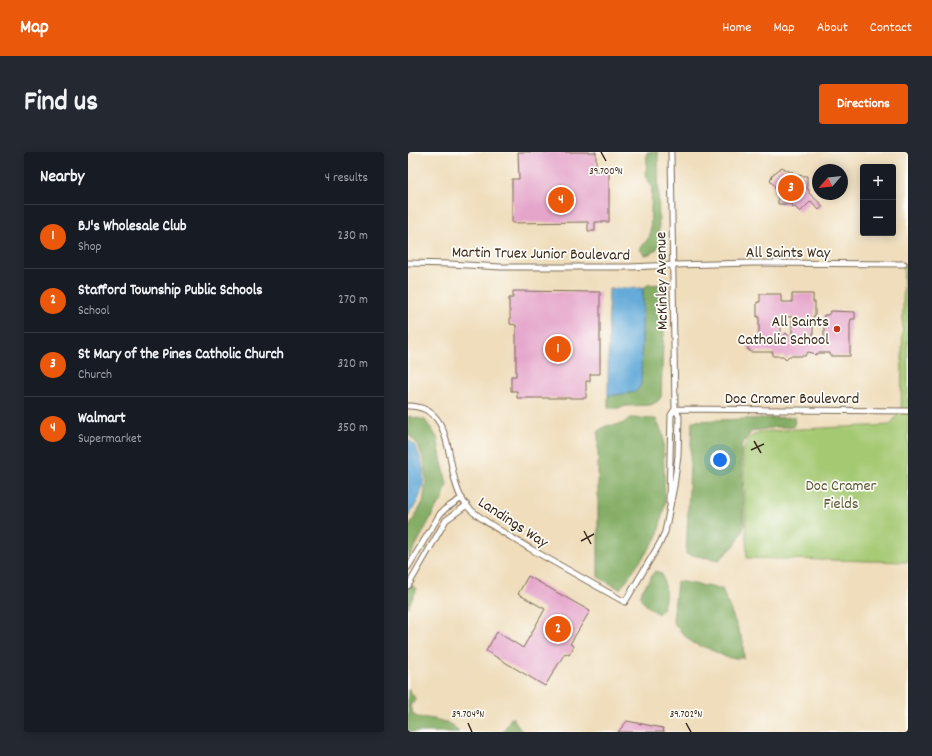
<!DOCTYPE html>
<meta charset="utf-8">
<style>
body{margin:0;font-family:Dekko,sans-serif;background:#242831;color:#f1f3f6}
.controls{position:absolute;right:12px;top:12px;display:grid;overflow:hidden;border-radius:4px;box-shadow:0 2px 10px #0003}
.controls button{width:36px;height:36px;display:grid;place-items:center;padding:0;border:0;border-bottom:1px solid #363941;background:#171b24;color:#f1f3f6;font:20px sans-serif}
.compass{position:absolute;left:404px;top:12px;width:36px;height:36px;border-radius:50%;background:#171b24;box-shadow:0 2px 10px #0003;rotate:242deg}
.you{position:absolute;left:312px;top:308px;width:14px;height:14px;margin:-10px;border:3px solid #fff;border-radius:50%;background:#1a73e8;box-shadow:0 0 0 6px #1a73e833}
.badge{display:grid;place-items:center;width:26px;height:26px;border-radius:50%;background:#ea580c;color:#fff;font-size:13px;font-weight:700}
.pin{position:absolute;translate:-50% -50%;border:2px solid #fff;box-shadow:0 1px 4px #0006}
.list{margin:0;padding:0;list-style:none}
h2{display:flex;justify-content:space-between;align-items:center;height:52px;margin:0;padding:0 16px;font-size:17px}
h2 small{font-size:13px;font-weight:400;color:#9ea1a6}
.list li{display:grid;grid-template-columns:26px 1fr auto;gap:12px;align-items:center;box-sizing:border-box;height:64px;padding:0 16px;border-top:1px solid #363941}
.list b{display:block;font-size:15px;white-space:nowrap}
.list p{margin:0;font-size:13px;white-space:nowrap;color:#9ea1a6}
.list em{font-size:13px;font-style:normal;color:#9ea1a6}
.map{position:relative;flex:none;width:500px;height:580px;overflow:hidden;border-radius:4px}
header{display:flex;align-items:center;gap:24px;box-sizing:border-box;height:56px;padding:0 20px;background:#ea580c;color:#fff}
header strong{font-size:19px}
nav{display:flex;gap:22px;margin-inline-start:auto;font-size:14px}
.intro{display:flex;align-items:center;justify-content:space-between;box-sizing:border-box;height:96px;padding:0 24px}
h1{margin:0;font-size:28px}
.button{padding:10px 18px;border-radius:4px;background:#ea580c;color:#fff;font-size:14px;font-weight:700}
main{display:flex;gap:24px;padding:0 24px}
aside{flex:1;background:#171b24;border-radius:4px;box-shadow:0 2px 10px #0003}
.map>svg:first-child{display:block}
.green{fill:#a5c973;stroke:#707a48}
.forest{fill:#84ad65;stroke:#606c42}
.water{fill:#61a9d8;stroke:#4e6a7b}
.building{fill:#e5a5cb;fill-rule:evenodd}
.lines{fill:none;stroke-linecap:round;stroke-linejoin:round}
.minor-casing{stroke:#7a6955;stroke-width:7}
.minor{stroke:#fff;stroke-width:5}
.ticks{fill:none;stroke:#3b2a1e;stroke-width:1.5}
.poi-dot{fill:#c8321e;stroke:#fdfcf7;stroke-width:1.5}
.labels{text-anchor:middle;stroke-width:3.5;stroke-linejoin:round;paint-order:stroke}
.street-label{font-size:16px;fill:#3b2a1e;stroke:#fdfcf7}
.poi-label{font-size:16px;fill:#3b2a1e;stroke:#fdfcf7;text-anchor:end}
.park-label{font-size:16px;fill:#5b5a38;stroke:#fdfcf7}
.ticks-label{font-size:10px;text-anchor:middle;fill:#3b2a1e;stroke:#fdfcf7;stroke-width:3.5;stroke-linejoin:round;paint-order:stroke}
</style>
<header>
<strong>Map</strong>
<nav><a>Home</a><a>Map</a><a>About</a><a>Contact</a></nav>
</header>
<div class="intro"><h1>Find us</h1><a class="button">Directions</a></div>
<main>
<aside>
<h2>Nearby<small>4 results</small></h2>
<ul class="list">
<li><span class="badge">1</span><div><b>BJ's Wholesale Club</b><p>Shop</p></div><em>230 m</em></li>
<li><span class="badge">2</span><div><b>Stafford Township Public Schools</b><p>School</p></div><em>270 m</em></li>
<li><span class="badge">3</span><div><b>St Mary of the Pines Catholic Church</b><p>Church</p></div><em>320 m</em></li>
<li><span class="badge">4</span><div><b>Walmart</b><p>Supermarket</p></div><em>350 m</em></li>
</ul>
</aside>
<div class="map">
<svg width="500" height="580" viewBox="0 0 500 580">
<rect width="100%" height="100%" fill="#fdfcf7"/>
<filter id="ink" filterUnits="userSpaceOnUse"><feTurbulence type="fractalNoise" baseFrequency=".025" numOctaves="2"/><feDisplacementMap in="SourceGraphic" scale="8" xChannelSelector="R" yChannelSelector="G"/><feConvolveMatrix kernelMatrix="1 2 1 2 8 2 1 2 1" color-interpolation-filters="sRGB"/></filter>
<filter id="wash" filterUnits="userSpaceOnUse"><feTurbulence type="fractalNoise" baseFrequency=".012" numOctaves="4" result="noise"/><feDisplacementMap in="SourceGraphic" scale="16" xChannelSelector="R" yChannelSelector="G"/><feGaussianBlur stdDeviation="0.9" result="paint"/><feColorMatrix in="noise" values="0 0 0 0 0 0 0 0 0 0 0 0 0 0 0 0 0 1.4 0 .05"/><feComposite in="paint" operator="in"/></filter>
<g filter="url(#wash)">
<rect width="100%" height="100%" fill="#efddbb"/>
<!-- green -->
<path class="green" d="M 496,112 L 500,113 L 500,410 L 339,406 L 335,298 L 341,286 L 351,280 L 390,277 L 482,273 L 493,258 Z"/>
<!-- forest -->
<path class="forest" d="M 239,0 L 250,0 L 251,93 C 247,100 244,102 236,103 L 232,97 L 242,84 L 244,34 L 238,26 Z
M 255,132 L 256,184 L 255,189 L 253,245 L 250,249 L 243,253 L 219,254 L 210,256 L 200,256 L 200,244 L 227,240 L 233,233 L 235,136 L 240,133 Z
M 0,264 L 17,268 L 29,285 L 33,306 L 39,332 L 34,349 L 29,354 L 0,408 L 0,377 L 15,350 L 18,329 L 16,308 L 10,293 L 0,282 Z
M 387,265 L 386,275 L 369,275 L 344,279 L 333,294 L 336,375 L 328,392 L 311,408 L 278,402 L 284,269 Z
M 222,266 L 248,267 L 255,283 L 257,351 L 249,386 L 212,437 L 190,425 L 190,279 L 198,274 L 214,272 Z
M 247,419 L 253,421 C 258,433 261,451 250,462 C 244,457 232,451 232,442 Z
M 269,429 L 314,437 L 335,489 L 336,506 L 320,506 L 299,496 L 284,491 L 276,483 L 265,470 Z
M 0,431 L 9,437 L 0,455 Z
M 1,537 L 8,548 L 2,554 L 5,562 L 9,565 C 22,566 43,568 51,580 L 0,580 L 0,538 Z
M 103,566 L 105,566 L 114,580 L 95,580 Z"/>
<!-- water -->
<path class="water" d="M 235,136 L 233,233 L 227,240 L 200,244 L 201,137 Z
M 0,287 C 14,298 19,324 13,340 C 11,349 4,357 0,365 Z"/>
<g id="blocks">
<!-- building -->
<path class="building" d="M 110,0 L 188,0 L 188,16 L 201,16 L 201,70 L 187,70 L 187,79 L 180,79 L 180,70 L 104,71 L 104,27 L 111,27 Z
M 374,15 L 382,20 L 385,20 L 385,23 L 399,24 L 399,37 L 401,37 L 401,41 L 415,54 L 411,58 L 403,49 L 392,60 L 387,55 L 384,54 L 384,52 L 370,52 L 370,37 L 367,37 L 367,34 L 362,29 L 363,28 L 362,27 L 364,25 L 363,24 Z
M 105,139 L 192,140 L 192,222 L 182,222 L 182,229 L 178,229 L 178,246 L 109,246 L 109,239 L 103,239 L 103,224 L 108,224 L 108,173 L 102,172 L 102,158 L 101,158 L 101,146 L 105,146 Z
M 352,142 L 373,142 L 373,150 L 384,150 L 384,142 L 405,142 L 405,150 L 407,150 L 407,164 L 405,164 L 405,187 L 416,187 L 416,163 L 420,163 L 423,159 L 447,160 L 447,167 L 443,167 L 442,172 L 442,204 L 422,204 L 422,201 L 410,201 L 407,203 L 405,201 L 400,200 L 397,204 L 381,204 L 378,207 L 375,204 L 365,204 L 365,200 L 342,200 L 342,198 L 340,198 L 340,187 L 344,187 L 346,184 L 351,190 L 351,164 L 349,165 L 349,150 L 352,150 ZM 373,164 L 384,165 L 384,187 L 378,181 L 373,187 Z
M 120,424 L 182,459 L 162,492 L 166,494 L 161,503 L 157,501 L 137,534 L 78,499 L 89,480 L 115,496 L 137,457 L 110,442 Z
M 219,569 L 255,576 L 256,580 L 210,580 Z"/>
</g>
</g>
<g filter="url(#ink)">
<use href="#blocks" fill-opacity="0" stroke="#7a6955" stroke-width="1"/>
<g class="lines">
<!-- minor casing -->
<g class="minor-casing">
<path id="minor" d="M 0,111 L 42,112 L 93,115 L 222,115 L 265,113 L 345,111 L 496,112
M 0,254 C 52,254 34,324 58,353 C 71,368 104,385 121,396 C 153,414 185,432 217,450 L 252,391 L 257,380 L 266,334 L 270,304 L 271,264 L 267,257 L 263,0
M 267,257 L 500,259
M 261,349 L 263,263 L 267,257
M 0,415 L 32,362 L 37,357 L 54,346
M 0,434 L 38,368 L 59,353"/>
</g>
<!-- minor -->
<use href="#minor" class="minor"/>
</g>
</g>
<!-- ticks -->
<path class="ticks" d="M 193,0 L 198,9M 346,289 L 353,301M 343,298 L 356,292M 176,379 L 183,392M 173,389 L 186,382M 60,571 L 64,580M 278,571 L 283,580"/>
<!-- markers -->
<circle class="poi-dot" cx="429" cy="177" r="4"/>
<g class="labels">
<!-- street labels -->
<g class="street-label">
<text x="380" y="105">All Saints Way</text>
<text transform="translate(133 100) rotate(1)" y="6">Martin Truex Junior Boulevard</text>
<text transform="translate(252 129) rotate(-91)" y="6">McKinley Avenue</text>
<text x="384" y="251">Doc Cramer Boulevard</text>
<text transform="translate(106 369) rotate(33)" y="6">Landings Way</text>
</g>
<!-- poi labels -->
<g class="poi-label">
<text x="421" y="174">All Saints<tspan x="421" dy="18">Catholic School</tspan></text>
</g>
<!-- park labels -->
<g class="park-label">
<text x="433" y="338">Doc Cramer<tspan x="433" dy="18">Fields</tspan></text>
</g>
</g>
<g class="ticks-label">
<text x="198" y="22">39.700°N</text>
<text x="60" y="565">39.704°N</text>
<text x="278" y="565">39.702°N</text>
</g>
</svg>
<div class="controls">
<button>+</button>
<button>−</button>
</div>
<svg class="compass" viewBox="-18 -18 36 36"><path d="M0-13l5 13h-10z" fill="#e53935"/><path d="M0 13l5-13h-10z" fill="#9ea1a6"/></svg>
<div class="you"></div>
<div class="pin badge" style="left:150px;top:197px">1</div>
<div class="pin badge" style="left:150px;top:477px">2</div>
<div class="pin badge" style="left:383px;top:36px">3</div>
<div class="pin badge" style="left:153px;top:48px">4</div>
</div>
</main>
